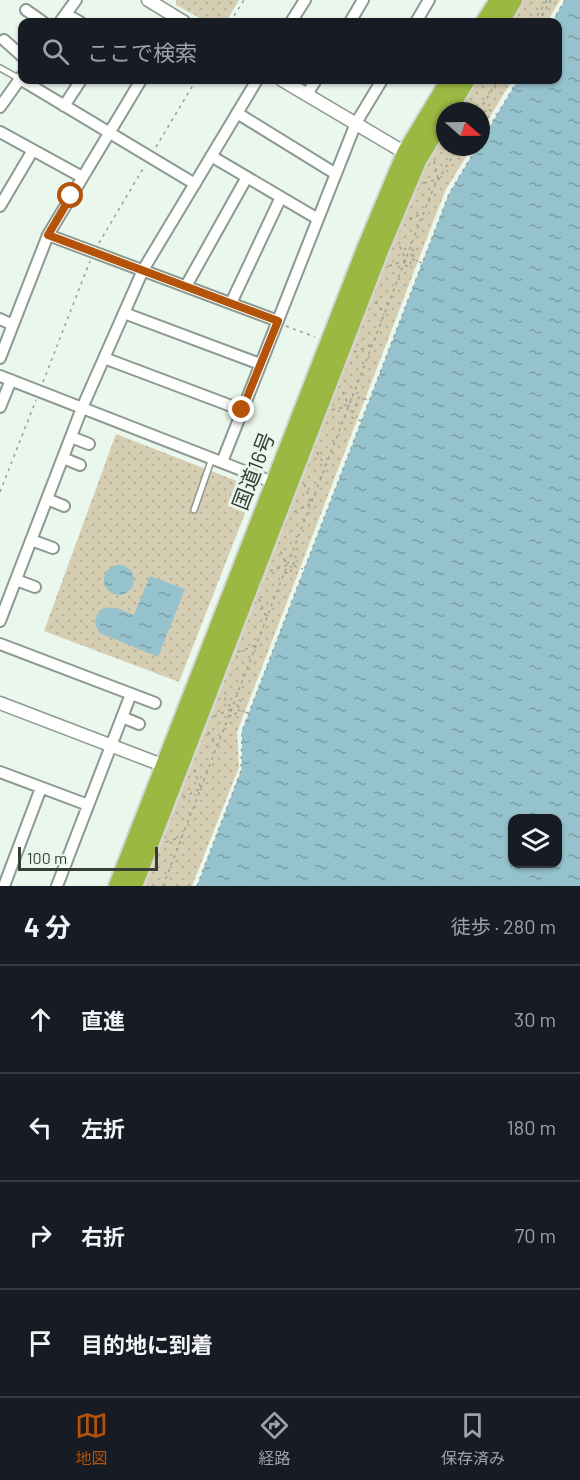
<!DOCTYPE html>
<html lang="ja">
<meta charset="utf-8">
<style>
body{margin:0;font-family:Barlow,"Noto Sans JP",sans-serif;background:#20242c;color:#f1f3f6}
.controls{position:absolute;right:18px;bottom:18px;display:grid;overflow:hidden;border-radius:12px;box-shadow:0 2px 4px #0004}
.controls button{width:54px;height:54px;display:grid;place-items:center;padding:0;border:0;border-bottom:2px solid #363941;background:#171b24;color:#f1f3f6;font:30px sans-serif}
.compass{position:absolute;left:436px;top:102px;width:54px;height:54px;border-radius:50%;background:#171b24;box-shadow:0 2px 4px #0004;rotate:110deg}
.scale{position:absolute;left:18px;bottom:15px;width:140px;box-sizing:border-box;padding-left:6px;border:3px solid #373d39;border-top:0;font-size:16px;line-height:21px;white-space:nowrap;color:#373d39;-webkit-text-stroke:4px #e9f7ed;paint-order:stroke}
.stop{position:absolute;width:18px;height:18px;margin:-14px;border:4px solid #b45309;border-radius:50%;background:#fff}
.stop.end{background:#b45309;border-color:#fff;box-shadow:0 2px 6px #0008}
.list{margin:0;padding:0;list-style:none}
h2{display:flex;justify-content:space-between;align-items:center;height:78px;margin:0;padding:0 24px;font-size:26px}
h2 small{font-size:20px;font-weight:400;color:#9ea1a6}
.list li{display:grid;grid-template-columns:39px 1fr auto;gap:18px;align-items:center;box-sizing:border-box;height:108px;padding:0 24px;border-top:2px solid #363941}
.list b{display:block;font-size:22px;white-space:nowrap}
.list em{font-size:20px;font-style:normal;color:#9ea1a6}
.icon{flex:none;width:33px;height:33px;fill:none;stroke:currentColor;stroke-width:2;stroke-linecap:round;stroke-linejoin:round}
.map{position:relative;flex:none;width:580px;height:886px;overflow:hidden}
.search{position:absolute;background:#171b24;box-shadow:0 2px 4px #0004;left:18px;right:18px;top:18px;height:66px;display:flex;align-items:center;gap:15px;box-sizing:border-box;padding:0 21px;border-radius:12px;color:#9ea1a6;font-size:22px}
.sheet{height:510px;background:#171b24}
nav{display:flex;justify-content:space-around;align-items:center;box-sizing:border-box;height:84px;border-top:2px solid #363941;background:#171b24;font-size:16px;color:#9ea1a6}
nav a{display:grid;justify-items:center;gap:3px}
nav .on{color:#b45309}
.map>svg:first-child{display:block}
.park{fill:url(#park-dots)}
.water{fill:url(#water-ripples);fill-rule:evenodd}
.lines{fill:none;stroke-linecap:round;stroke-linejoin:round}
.service-casing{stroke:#8c9a90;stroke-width:8}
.minor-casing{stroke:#8c9a90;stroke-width:14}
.tertiary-casing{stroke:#8c9a90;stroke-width:15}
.trunk-casing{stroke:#d3d4d3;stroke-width:20}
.path{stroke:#96a099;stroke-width:1.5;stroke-dasharray:3 4.5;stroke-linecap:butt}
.service{stroke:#fff;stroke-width:5}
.minor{stroke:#fff;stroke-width:10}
.tertiary{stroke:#fff;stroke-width:12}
.trunk{stroke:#9bb843;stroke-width:16}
.route{stroke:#b45309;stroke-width:8}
.labels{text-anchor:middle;stroke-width:6;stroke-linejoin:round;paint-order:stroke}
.street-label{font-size:21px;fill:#373d39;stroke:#e9f7ed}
</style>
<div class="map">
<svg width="580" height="886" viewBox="0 0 580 886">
<defs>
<pattern id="park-dots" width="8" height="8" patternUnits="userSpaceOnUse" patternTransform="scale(1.5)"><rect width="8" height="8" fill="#d6ceb2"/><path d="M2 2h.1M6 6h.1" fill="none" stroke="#b8b29a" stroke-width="1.8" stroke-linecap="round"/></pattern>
<pattern id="water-ripples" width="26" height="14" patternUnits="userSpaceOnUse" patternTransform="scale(1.5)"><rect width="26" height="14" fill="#96c2cd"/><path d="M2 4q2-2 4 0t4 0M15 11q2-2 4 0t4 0" fill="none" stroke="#7b9fa7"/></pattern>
</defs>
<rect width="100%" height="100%" fill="#e9f7ed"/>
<!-- park -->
<path class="park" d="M 176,0 L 239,0 L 226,22 L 207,22 L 176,5 Z
M 522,0 L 560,0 L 547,22 L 509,22 Z
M 475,80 L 512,80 L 481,132 L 481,111 L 456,111 Z
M 445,130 L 445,147 L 472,147 L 445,191 L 237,732 L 239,767 L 192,886 L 145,886 L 424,164 Z
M 116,434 L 255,488 L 179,682 L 44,631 Z"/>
<!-- water -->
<path class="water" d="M 565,0 L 580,0 L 580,886 L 197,886 L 241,771 L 242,763 L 242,731 L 449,194 L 477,147 L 481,147 L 481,141 L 518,80 L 558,80 L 558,22 L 552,22 ZM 512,818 L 558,818 L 558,864 L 512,864 Z
M104 580a15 15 0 1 1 30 0a15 15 0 1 1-30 0Z
M 150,576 L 185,589 L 158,657 L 100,633 C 94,625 94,619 99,611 C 111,603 122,611 134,615 Z"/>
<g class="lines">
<!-- service casing -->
<g class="service-casing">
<path id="service" d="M 0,68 L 20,79
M 194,510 L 212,458"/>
</g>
<!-- minor casing -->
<g class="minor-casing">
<path id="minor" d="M 26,10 L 43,22
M 66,14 L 80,22
M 60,22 L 76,0
M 291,22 L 305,0
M 350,22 L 363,0
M 416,22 L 429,0
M 4,40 L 22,56
M 20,79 L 195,184
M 307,94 L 316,80
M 64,106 L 81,80
M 0,107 L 22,76
M 237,113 L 336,174
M 0,132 L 82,177
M 211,156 L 318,219
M 0,206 L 33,150
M 48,235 L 278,321
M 186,286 L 247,177
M 231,303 L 281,197
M 124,313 L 260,364
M 0,319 L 13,325
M 0,358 L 48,235 L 141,80
M 104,358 L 242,410
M 0,376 L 280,485
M 0,407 L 11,380
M 71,437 L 89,444
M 63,458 L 80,465
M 222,462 L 356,123 L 382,80
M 47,499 L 64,506
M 31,540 L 53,548
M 16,580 L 35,587
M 0,621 L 82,408 L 143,270 L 257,80
M 0,644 L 155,703
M 122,717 L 139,724
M 0,772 L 88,805
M 4,886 L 41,788
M 57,886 L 131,694"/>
</g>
<!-- tertiary casing -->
<g class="tertiary-casing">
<path id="tertiary" d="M 148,0 L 184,22
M 282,80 L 412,157
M 0,703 L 170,768"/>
</g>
<!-- trunk casing -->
<g class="trunk-casing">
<path id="trunk" d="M 484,22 L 498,0
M 501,22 L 514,0
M 448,111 L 467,80
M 117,886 L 366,246 L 405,153 L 449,80
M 134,886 L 380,251 L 418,161 L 445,116"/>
</g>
<!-- path -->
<path class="path" d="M 230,22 L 244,0
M 533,22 L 547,0
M 538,22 L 551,0
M 552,22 L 565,0
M 469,103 L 472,111
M 479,111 L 498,80
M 481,119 L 487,108 L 496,114
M 481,141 L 518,80
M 156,147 L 196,80
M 424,183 L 438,179 L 434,160
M 409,219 L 422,214
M 99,243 L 144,167
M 412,259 L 422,263
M 405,265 L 409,267 L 415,251 L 411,249
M 389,266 L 406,260 L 398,243
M 376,301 L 384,315
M 286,326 L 315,337
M 354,352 L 372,345
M 43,382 L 90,261
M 332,410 L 349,406 L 341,388
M 361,421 L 351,417 L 359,397 L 368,400
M 317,452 L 325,466
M 0,492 L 36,400
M 294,512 L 312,503 L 304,484
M 294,566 L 303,569
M 270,571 L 287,565 L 279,548
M 285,572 L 290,574 L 296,557 L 292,556
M 259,599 L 266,617
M 238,652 L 256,645
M 238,710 L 248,713
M 229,715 L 234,717 L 241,701 L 237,699
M 214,716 L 232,709 L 222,694
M 208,732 L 217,745
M 183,798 L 201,788 L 194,770
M 166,842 L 182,837
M 163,886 L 423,214 L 434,187 L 458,147
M 197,886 L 241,771 L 242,731 L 449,194 L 477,147"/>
<!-- service -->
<use href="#service" class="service"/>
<!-- minor -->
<use href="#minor" class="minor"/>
<!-- tertiary -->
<use href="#tertiary" class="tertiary"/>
<!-- trunk -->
<use href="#trunk" class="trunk"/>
</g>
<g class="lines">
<!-- route -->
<path class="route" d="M 71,196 L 48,235 L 278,321 L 242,410"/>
</g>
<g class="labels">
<!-- street labels -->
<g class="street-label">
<text transform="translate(254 471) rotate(-69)" y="7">国道16号</text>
</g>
</g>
</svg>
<div class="controls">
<button><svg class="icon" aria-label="layers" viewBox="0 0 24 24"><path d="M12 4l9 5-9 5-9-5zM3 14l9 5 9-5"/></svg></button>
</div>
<svg class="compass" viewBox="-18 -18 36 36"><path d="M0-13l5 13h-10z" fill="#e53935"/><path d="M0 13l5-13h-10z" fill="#9ea1a6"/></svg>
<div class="scale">100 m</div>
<div class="stop" style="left:71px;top:196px"></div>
<div class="stop end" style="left:242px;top:410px"></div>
<div class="search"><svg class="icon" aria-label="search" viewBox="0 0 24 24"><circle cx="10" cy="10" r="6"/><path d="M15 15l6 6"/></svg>ここで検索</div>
</div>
<section class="sheet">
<h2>4 分<small>徒歩 · 280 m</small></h2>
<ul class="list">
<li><svg class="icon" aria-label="ahead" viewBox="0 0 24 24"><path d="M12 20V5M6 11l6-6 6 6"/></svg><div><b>直進</b></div><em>30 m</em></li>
<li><svg class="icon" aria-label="left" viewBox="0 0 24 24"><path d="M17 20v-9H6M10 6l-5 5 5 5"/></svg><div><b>左折</b></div><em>180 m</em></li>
<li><svg class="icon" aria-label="right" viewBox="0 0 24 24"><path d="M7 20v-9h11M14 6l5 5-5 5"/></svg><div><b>右折</b></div><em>70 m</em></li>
<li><svg class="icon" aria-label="arrive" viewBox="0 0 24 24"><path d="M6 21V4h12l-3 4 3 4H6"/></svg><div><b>目的地に到着</b></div></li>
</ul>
</section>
<nav>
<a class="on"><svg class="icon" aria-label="map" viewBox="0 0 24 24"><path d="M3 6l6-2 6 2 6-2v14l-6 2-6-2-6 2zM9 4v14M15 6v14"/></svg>地図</a>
<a><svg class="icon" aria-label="directions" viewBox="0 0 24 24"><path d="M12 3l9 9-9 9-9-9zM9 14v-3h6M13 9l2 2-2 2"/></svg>経路</a>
<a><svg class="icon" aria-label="saved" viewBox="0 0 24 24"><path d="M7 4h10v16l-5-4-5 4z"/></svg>保存済み</a>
</nav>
